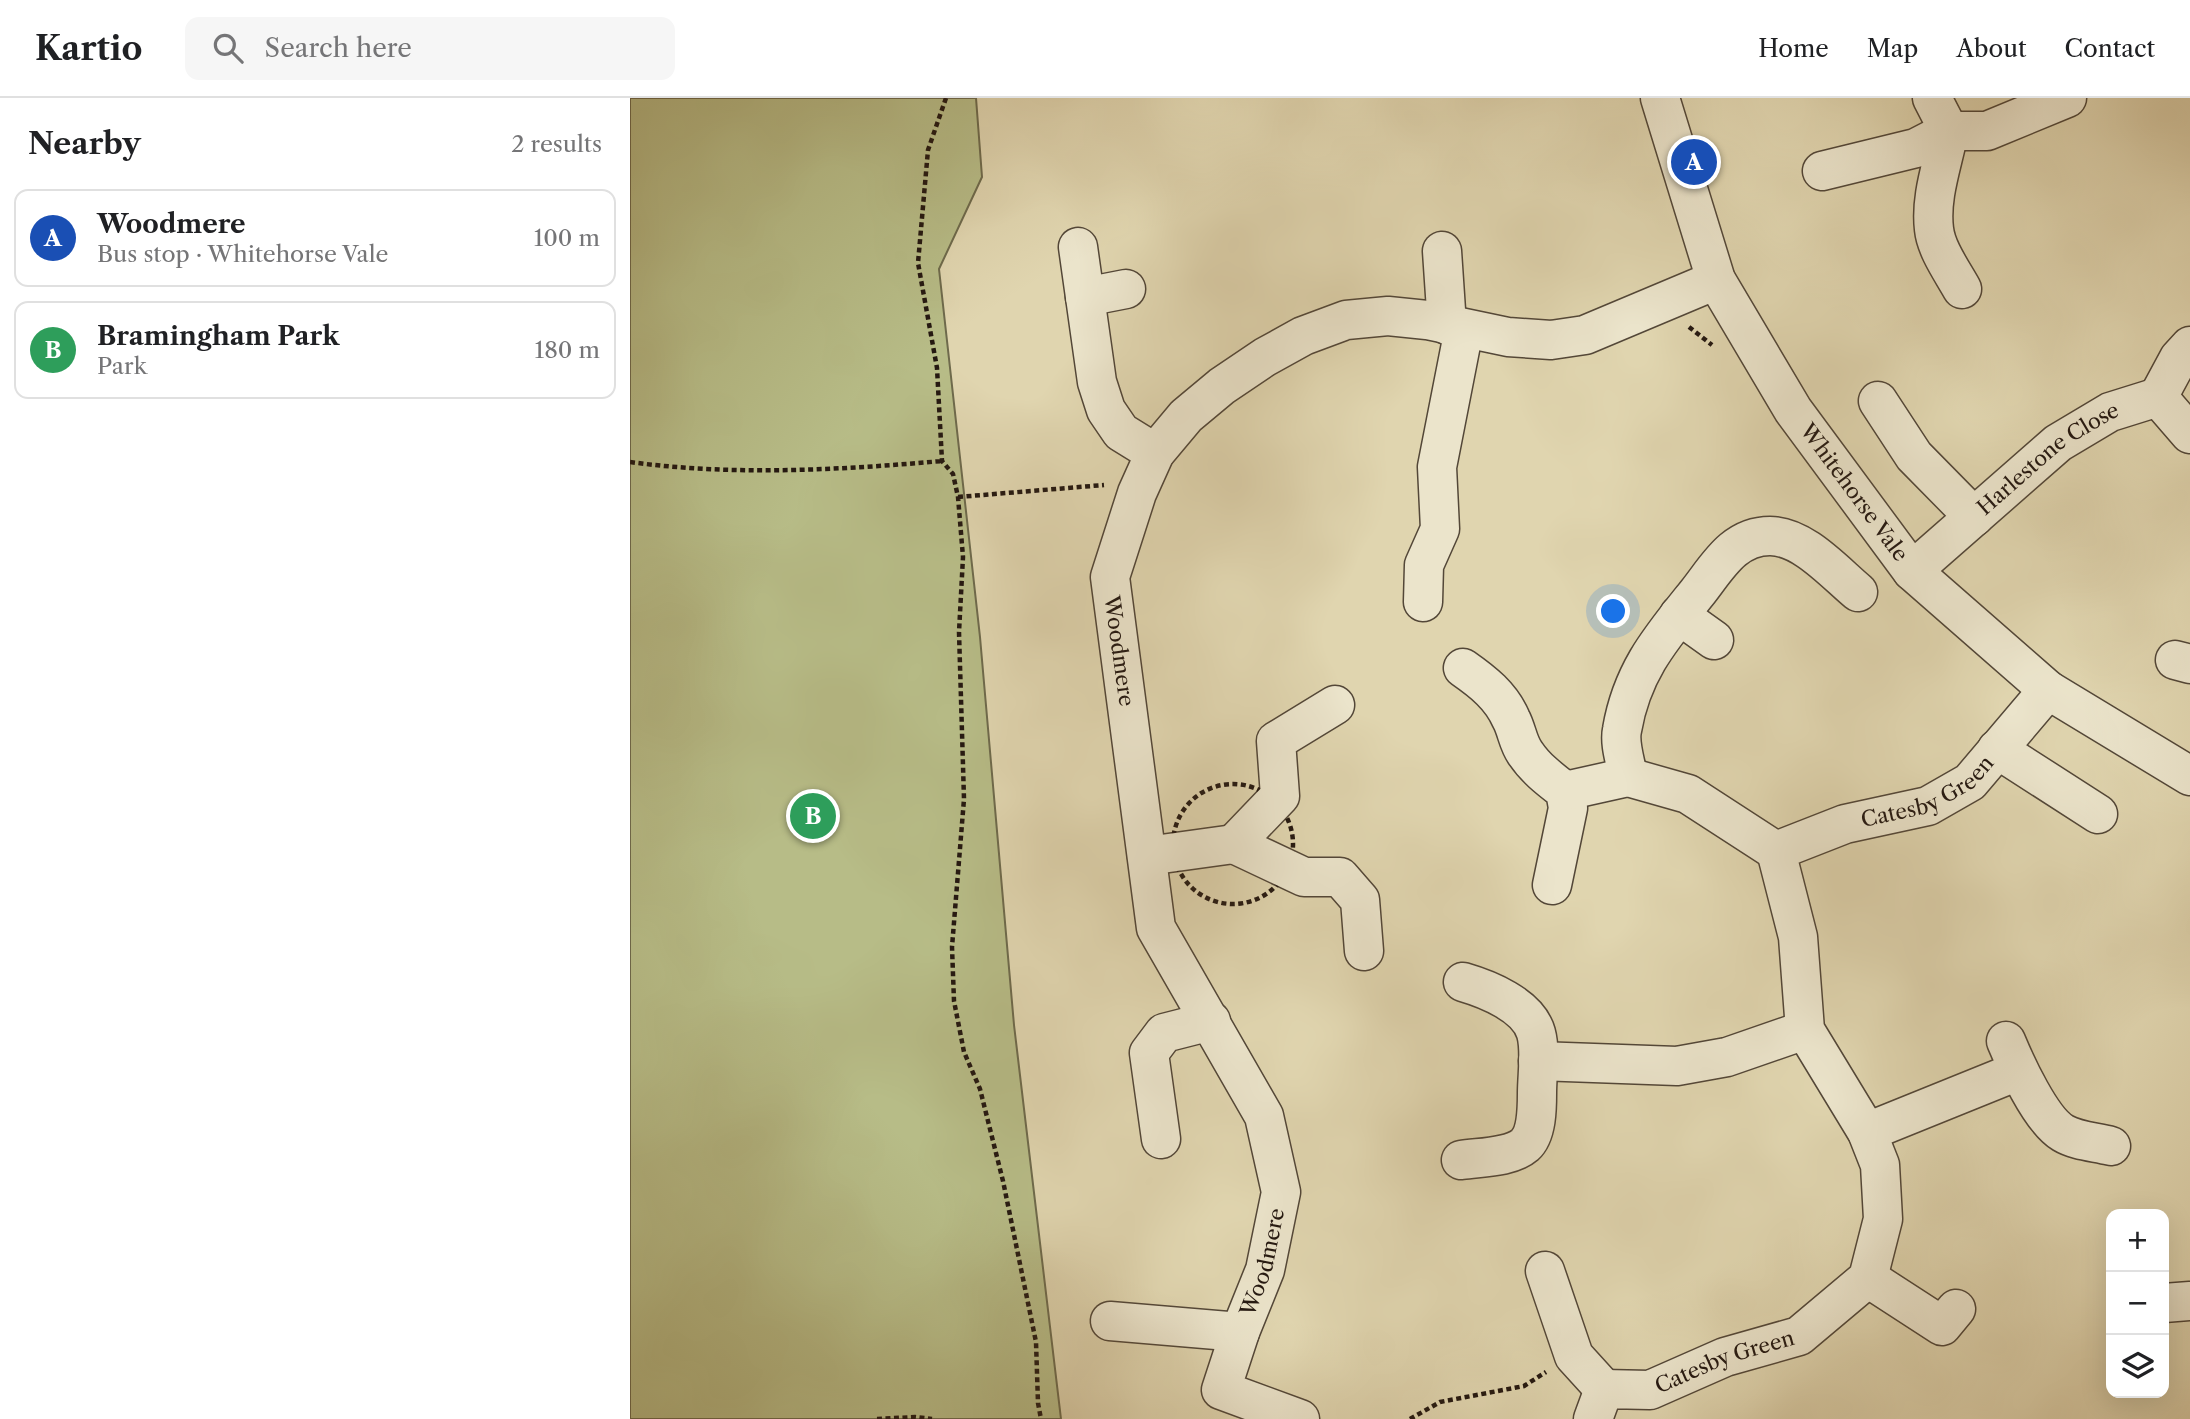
<!DOCTYPE html>
<meta charset="utf-8">
<style>
body{margin:0;font-family:"Libre Caslon Text",serif;background:#f6f6f6;color:#202124}
.controls{position:absolute;right:21px;bottom:21px;display:grid;overflow:hidden;border-radius:14px;box-shadow:0 7px 28px #0002}
.controls button{width:63px;height:63px;display:grid;place-items:center;padding:0;border:0;border-bottom:2px solid #e0e0e0;background:#fff;color:#202124;font:35px sans-serif}
.you{position:absolute;left:984px;top:514px;width:24px;height:24px;margin:-18px;border:5px solid #fff;border-radius:50%;background:#1a73e8;box-shadow:0 0 0 10px #1a73e833}
.badge{display:grid;place-items:center;width:46px;height:46px;border-radius:50%;background:#8f2418;color:#fff;font-size:23px;font-weight:700}
.pin{position:absolute;translate:-50% -50%;border:4px solid #fff;box-shadow:0 2px 7px #0006}
.list{margin:0;padding:0;list-style:none}
h2{display:flex;justify-content:space-between;align-items:center;height:91px;margin:0;padding:0 28px;font-size:30px}
h2 small{font-size:23px;font-weight:400;color:#757577}
.list li{display:grid;grid-template-columns:46px 1fr auto;gap:21px;align-items:center;box-sizing:border-box;height:98px;margin:0 14px 14px;padding:0 14px;border:2px solid #e0e0e0;border-radius:14px}
.list b{display:block;font-size:26px;white-space:nowrap}
.list p{margin:0;font-size:23px;white-space:nowrap;color:#757577}
.list em{font-size:23px;font-style:normal;color:#757577}
.icon{flex:none;width:38px;height:38px;fill:none;stroke:currentColor;stroke-width:2;stroke-linecap:round;stroke-linejoin:round}
.map{position:relative;flex:none;width:1560px;height:1321px;overflow:hidden}
header{display:flex;align-items:center;gap:42px;box-sizing:border-box;height:98px;padding:0 35px;background:#fff;border-bottom:2px solid #e0e0e0}
header strong{font-size:33px}
nav{display:flex;gap:38px;margin-inline-start:auto;font-size:24px}
.search{width:490px;height:63px;background:#f6f6f6;display:flex;align-items:center;gap:18px;box-sizing:border-box;padding:0 24px;border-radius:14px;color:#757577;font-size:26px}
main{display:flex}
aside{flex:1;background:#fff}
.map>svg:first-child{display:block}
.green{fill:#b7bc87;stroke:#6e6a4c;stroke-width:2}
.lines{fill:none;stroke-linecap:round;stroke-linejoin:round}
.minor-casing{stroke:#534738;stroke-width:41}
.path{stroke:#241811;stroke-width:4.5;stroke-dasharray:5 3.5;stroke-linecap:butt}
.minor{stroke:#ebe4cb;stroke-width:38}
.labels{text-anchor:middle;stroke-width:5;stroke-linejoin:round;paint-order:stroke}
.street-label{font-size:21px;fill:#241811;stroke:#ebe4cb}
</style>
<header>
<strong>Kartio</strong>
<div class="search"><svg class="icon" aria-label="search" viewBox="0 0 24 24"><circle cx="10" cy="10" r="6"/><path d="M15 15l6 6"/></svg>Search here</div>
<nav><a>Home</a><a>Map</a><a>About</a><a>Contact</a></nav>
</header>
<main>
<aside>
<h2>Nearby<small>2 results</small></h2>
<ul class="list">
<li><span class="badge" style="background:#1a4fb4">A</span><div><b>Woodmere</b><p>Bus stop · Whitehorse Vale</p></div><em>100 m</em></li>
<li><span class="badge" style="background:#2e9e5b">B</span><div><b>Bramingham Park</b><p>Park</p></div><em>180 m</em></li>
</ul>
</aside>
<div class="map">
<svg width="1560" height="1321" viewBox="0 0 1560 1321">
<rect width="100%" height="100%" fill="#e0d5af"/>
<filter id="stains"><feTurbulence type="fractalNoise" baseFrequency=".00286" numOctaves="4"/><feColorMatrix values="0 0 0 0 .2 0 0 0 0 .09 0 0 0 0 .02 0 0 0 .5 -.17"/></filter>
<radialGradient id="worn" r=".72"><stop offset=".6" stop-color="#630" stop-opacity="0"/><stop offset="1" stop-color="#630" stop-opacity=".3"/></radialGradient>
<!-- green -->
<path class="green" d="M 0,0 L 346,0 L 352,79 L 309,171 L 350,539 L 384,927 L 431,1321 L 0,1321 Z"/>
<g class="lines">
<!-- minor casing -->
<g class="minor-casing">
<g id="minor">
<path id="s1" d="M 1030,0 L 1086,182 L 1163,312 L 1282,473 L 1418,592 L 1560,678"/>
<path d="M 1302,0 L 1319,33 C 1313,65 1300,98 1304,131 C 1306,151 1322,173 1332,191"/>
<path d="M 1192,73 L 1286,50 L 1319,33 L 1357,33 L 1437,0"/>
<path d="M 448,149 L 467,284 L 476,312 L 491,334 L 525,355"/>
<path d="M 812,153 L 817,227"/>
<path d="M 455,199 L 496,191"/>
<path d="M 1528,299 L 1549,260 L 1560,248"/>
<path d="M 1248,303 L 1284,358 L 1344,419"/>
<path id="s2" d="M 1282,473 L 1428,345 L 1480,314 L 1528,299 L 1560,336"/>
<path d="M 793,504 L 794,467 L 810,431 L 807,369 L 834,231"/>
<path d="M 1049,517 L 1084,542"/>
<path d="M 1545,562 L 1560,566"/>
<path d="M 833,570 C 853,584 871,598 881,621 C 887,632 888,646 896,656 C 906,671 921,682 935,693 L 938,710 L 922,787"/>
<path d="M 705,607 L 646,643 L 650,698 L 604,746 L 674,779 L 710,779 L 730,802 L 734,853"/>
<path d="M 1367,651 L 1468,716"/>
<path d="M 998,679 C 996,665 989,646 992,632 C 1002,573 1031,540 1067,495 C 1087,470 1103,438 1140,438 C 1173,438 1204,474 1228,494"/>
<path d="M 935,693 L 998,679 L 1058,696 L 1146,753"/>
<path d="M 517,758 L 604,746"/>
<path d="M 1376,943 C 1386,967 1411,1022 1433,1035 C 1446,1043 1466,1044 1481,1048"/>
<path d="M 908,963 L 1047,968 L 1097,959 L 1175,932"/>
<path d="M 1237,1034 L 1388,973"/>
<path d="M 531,1041 L 519,955 L 534,935 L 581,923"/>
<path d="M 831,1062 C 850,1059 880,1060 895,1047 C 907,1036 907,1010 907,995 C 907,977 911,953 906,935 C 898,907 857,891 833,884"/>
<path d="M 915,1173 L 944,1258 L 974,1291"/>
<path d="M 1238,1180 L 1312,1228 L 1326,1211"/>
<path d="M 1534,1205 L 1560,1203"/>
<path d="M 480,1223 L 610,1234"/>
<path id="s3" d="M 670,1321 L 591,1292 L 610,1234 L 635,1172 L 651,1094 L 634,1018 L 526,830 L 480,479 L 507,395 L 525,355 L 556,318 L 592,288 L 635,259 L 673,238 L 716,222 L 758,218 L 797,222 L 878,239 L 921,242 L 955,237 L 1086,182"/>
<path id="s4" d="M 963,1321 L 974,1291 L 1020,1292 L 1095,1259 L 1169,1238 L 1238,1180 L 1253,1121 L 1250,1067 L 1237,1034 L 1175,932 L 1168,839 L 1146,753 L 1215,726 L 1298,708 L 1340,684 L 1418,592"/>
</g>
</g>
<!-- path -->
<path class="path" d="M 316,0 L 298,52 L 288,165 L 307,270 L 312,363 L 323,376 L 328,399 L 333,459 L 329,534 L 334,701 L 322,849 L 324,903 L 334,954 L 350,991 L 373,1083 L 406,1244 L 408,1305 L 411,1321
M 1059,229 L 1082,247
M 0,364 C 103,378 209,372 312,363
M 328,399 L 474,387
M543 746a60 60 0 1 1 120 0a60 60 0 1 1-120 0Z
M 247,1321 L 285,1319 L 302,1321
M 780,1321 L 810,1304 L 894,1288 L 916,1274"/>
<!-- minor -->
<use href="#minor" class="minor"/>
</g>
<g class="labels">
<!-- street labels -->
<g class="street-label">
<text dy="7" stroke="none"><textPath href="#s2" startOffset="177">Harlestone Close</textPath></text>
<text dy="7" stroke="none"><textPath href="#s1" startOffset="444">Whitehorse Vale</textPath></text>
<text transform="translate(489 553) rotate(82)" y="7">Woodmere</text>
<text dy="7" stroke="none"><textPath href="#s4" startOffset="943">Catesby Green</textPath></text>
<text dy="7" stroke="none"><textPath href="#s3" startOffset="219">Woodmere</textPath></text>
<text dy="7" stroke="none"><textPath href="#s4" startOffset="158">Catesby Green</textPath></text>
</g>
</g>
<rect width="100%" height="100%" filter="url(#stains)"/>
<rect width="100%" height="100%" fill="url(#worn)"/>
</svg>
<div class="controls">
<button>+</button>
<button>−</button>
<button><svg class="icon" aria-label="layers" viewBox="0 0 24 24"><path d="M12 4l9 5-9 5-9-5zM3 14l9 5 9-5"/></svg></button>
</div>
<div class="you"></div>
<div class="pin badge" style="left:1064px;top:64px;background:#1a4fb4">A</div>
<div class="pin badge" style="left:183px;top:718px;background:#2e9e5b">B</div>
</div>
</main>
